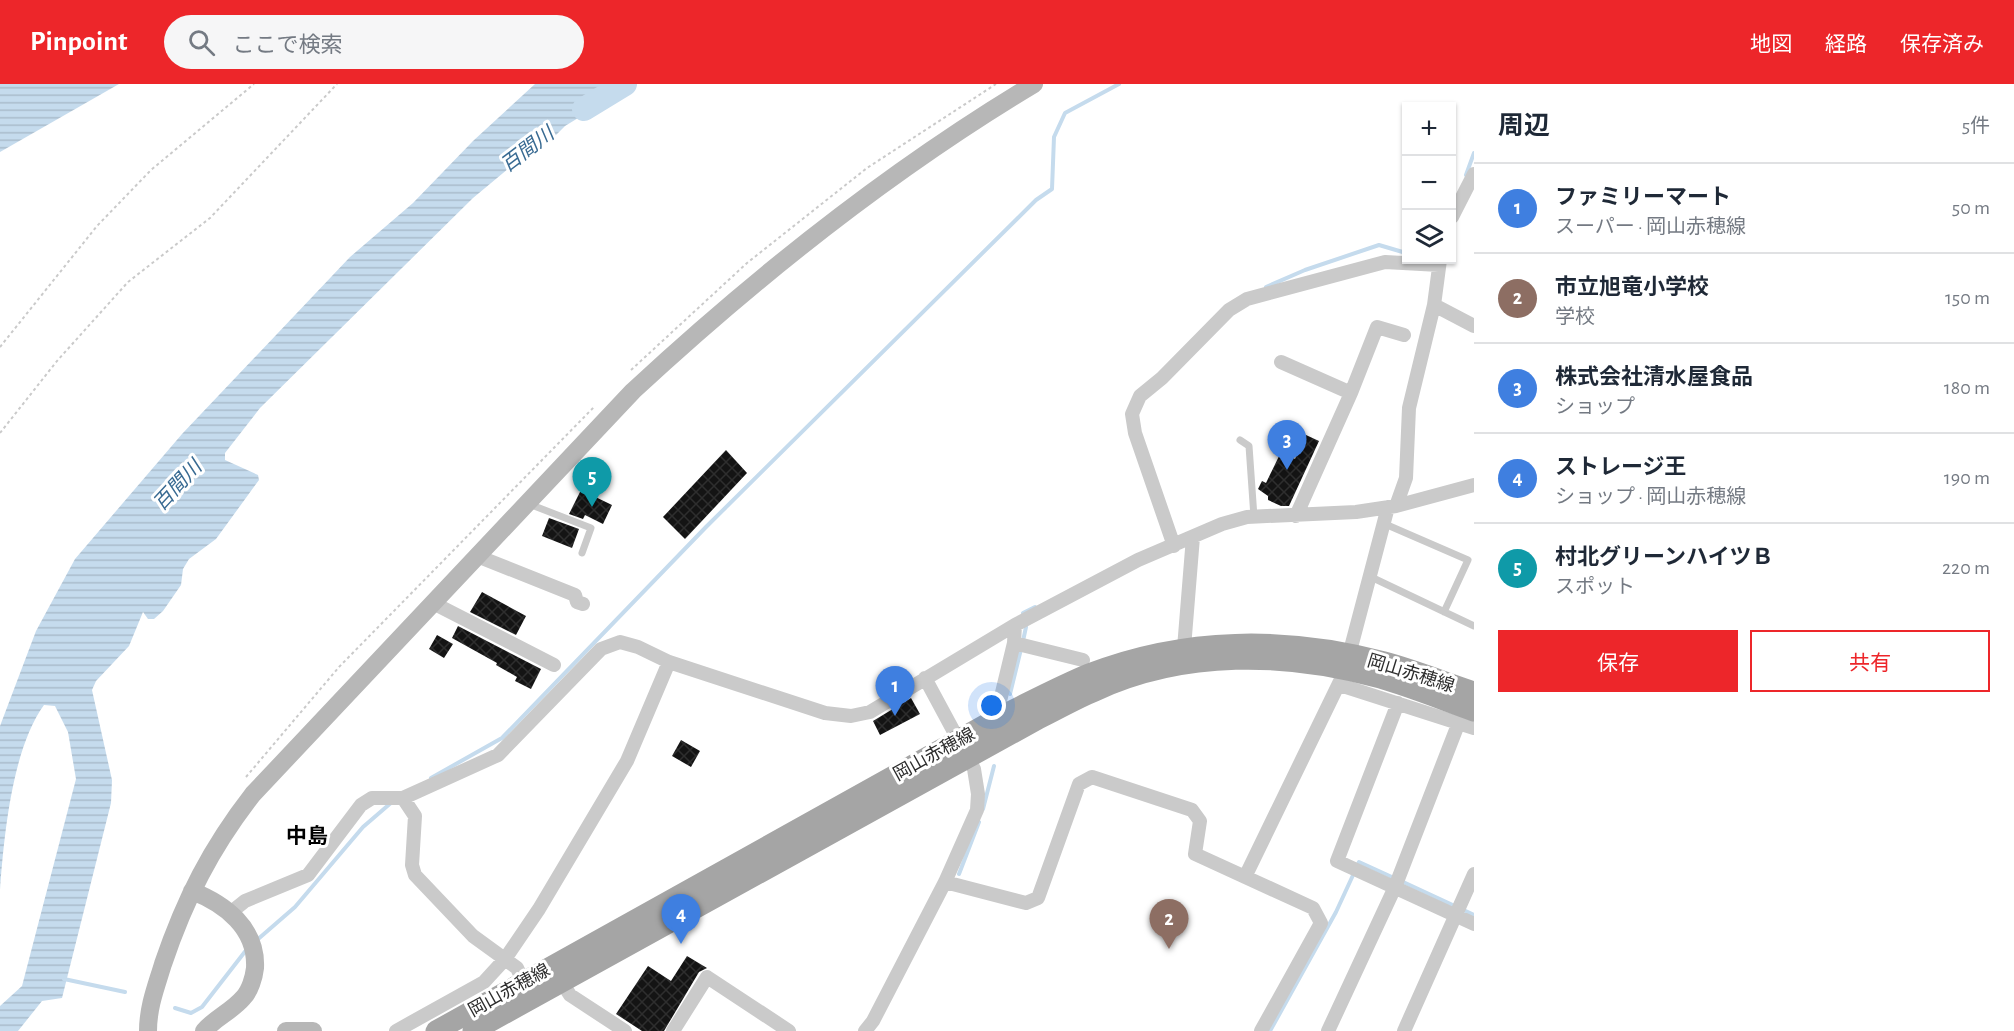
<!DOCTYPE html>
<html lang="ja">
<meta charset="utf-8">
<style>
body{margin:0;font-family:"Alegreya Sans","Noto Sans JP",sans-serif;background:#f6f6f7;color:#1f2937}
.controls{position:absolute;right:18px;top:18px;display:grid;overflow:hidden;border-radius:0px;box-shadow:0 2px 4px #0004}
.controls button{width:54px;height:54px;display:grid;place-items:center;padding:0;border:0;border-bottom:2px solid #e0e1e3;background:#fff;color:#1f2937;font:30px sans-serif}
.you{position:absolute;left:992px;top:622px;width:21px;height:21px;margin:-15px;border:4px solid #fff;border-radius:50%;background:#1a73e8;box-shadow:0 0 0 9px #1a73e833}
.badge{display:grid;place-items:center;width:39px;height:39px;border-radius:50%;background:#ed262a;color:#fff;font-size:20px;font-weight:700}
.pin{position:absolute;translate:-50% -50px;filter:drop-shadow(0 2px 3px #0008)}
.pin::after{content:'';position:absolute;top:32px;width:21px;height:18px;background:inherit;clip-path:polygon(0 0,100% 0,50% 100%)}
.list{margin:0;padding:0;list-style:none}
h2{display:flex;justify-content:space-between;align-items:center;height:78px;margin:0;padding:0 24px;font-size:26px}
h2 small{font-size:20px;font-weight:400;color:#747a83}
.list li{display:grid;grid-template-columns:39px 1fr auto;gap:18px;align-items:center;box-sizing:border-box;height:90px;padding:0 24px;border-top:2px solid #e0e1e3}
.list b{display:block;font-size:22px;white-space:nowrap}
.list p{margin:0;font-size:20px;white-space:nowrap;color:#747a83}
.list em{font-size:20px;font-style:normal;color:#747a83}
.actions{display:flex;gap:12px;padding:18px 24px}
.actions a{flex:1;padding:14px 0;border:2px solid #ed262a;border-radius:0px;text-align:center;font-size:21px;color:#ed262a}
.actions .main{background:#ed262a;color:#fff}
.icon{flex:none;width:33px;height:33px;fill:none;stroke:currentColor;stroke-width:2;stroke-linecap:round;stroke-linejoin:round}
.map{position:relative;flex:none;width:1474px;height:947px;overflow:hidden}
header{display:flex;align-items:center;gap:36px;box-sizing:border-box;height:84px;padding:0 30px;background:#ed262a;color:#fff}
header strong{font-size:28px}
nav{display:flex;gap:33px;margin-inline-start:auto;font-size:21px}
.search{width:420px;height:54px;background:#f6f6f7;display:flex;align-items:center;gap:15px;box-sizing:border-box;padding:0 21px;border-radius:33px;color:#747a83;font-size:22px}
main{display:flex}
aside{flex:1;background:#fff}
.map>svg:first-child{display:block}
.water{fill:url(#water-rules)}
.lines{fill:none;stroke-linecap:round;stroke-linejoin:round}
.stream{stroke:#c5dbed;stroke-width:4}
.river{stroke:#c5dbed;stroke-width:24}
.building{fill:url(#building-cross-hatch)}
.path{stroke:#cacaca;stroke-width:2;stroke-dasharray:3 3;stroke-linecap:butt}
.lane{stroke:#cacaca;stroke-width:7}
.street{stroke:#cacaca;stroke-width:14}
.secondary{stroke:#b7b7b7;stroke-width:18}
.primary{stroke:#a5a5a5;stroke-width:21}
.labels{text-anchor:middle;stroke-width:6;stroke-linejoin:round;paint-order:stroke}
.street-label{font-size:18px;fill:#2d2d2d;stroke:#fff}
.water-label{font-size:20px;font-style:italic;fill:#386a92;stroke:#fff}
.quarter-label{font-size:21px;font-weight:bold;fill:#000;stroke:#fff}
</style>
<header>
<strong>Pinpoint</strong>
<div class="search"><svg class="icon" aria-label="search" viewBox="0 0 24 24"><circle cx="10" cy="10" r="6"/><path d="M15 15l6 6"/></svg>ここで検索</div>
<nav><a>地図</a><a>経路</a><a>保存済み</a></nav>
</header>
<main>
<div class="map">
<svg width="1474" height="947" viewBox="0 0 1474 947">
<defs>
<pattern id="water-rules" width="6" height="5" patternUnits="userSpaceOnUse" patternTransform="scale(1.5)"><rect width="6" height="5" fill="#c5dbed"/><path d="M0 2.5h6" fill="none" stroke="#aabccc"/></pattern>
<pattern id="building-cross-hatch" width="8" height="8" patternUnits="userSpaceOnUse" patternTransform="scale(1.5)"><rect width="8" height="8" fill="#141414"/><path d="M0 0l8 8M0 8l8-8" fill="none" stroke="#2e2e2e"/></pattern>
</defs>
<rect width="100%" height="100%" fill="#fff"/>
<!-- water -->
<path class="water" d="M 0,0 L 119,0 L 0,68 Z
M 535,0 L 609,0 L 611,14 L 565,42 L 550,57 L 514,80 L 473,114 L 260,324 L 225,369 L 225,376 L 258,391 L 259,396 L 216,455 L 189,475 L 183,485 L 181,501 L 163,527 L 154,535 L 148,535 L 143,528 L 129,562 L 96,597 L 92,606 L 112,696 L 111,719 L 62,914 L 42,917 L 18,947 L 0,947 L 0,922 L 22,902 L 76,695 L 68,648 L 55,622 L 44,621 C 12,665 4,752 0,806 L 0,642 L 36,547 L 75,475 L 182,350 L 350,173 L 413,119 L 473,57 Z"/>
<g class="lines">
<!-- stream -->
<path class="stream" d="M 1466,91 L 1474,69
M 1266,203 L 1305,186 L 1379,161 L 1406,169
M 1023,557 L 1026,543 L 1023,529 L 1035,523
M 1010,610 L 1021,565
M 431,694 L 502,654 L 706,443 L 1036,116 L 1052,105 L 1054,53 L 1065,29 L 1119,0
M 983,725 L 994,682
M 1357,782 L 1359,778 L 1394,794
M 959,790 L 979,738
M 1401,797 L 1474,831
M 257,856 L 295,823 L 363,743 L 392,718
M 64,895 L 125,908
M 175,924 L 191,929 L 202,923 L 247,865
M 1270,947 L 1336,828 L 1354,789"/>
<!-- river -->
<path class="river" d="M 584,25 L 625,0"/>
</g>
<!-- building -->
<path class="building" d="M 1306,351 L 1319,357 L 1289,422 L 1281,422 L 1268,416 L 1268,412 L 1258,405 L 1262,397 L 1266,399 L 1281,368 L 1295,375 Z
M 726,366 L 747,389 L 685,455 L 663,433 Z
M 581,406 L 612,421 L 603,440 L 585,431 L 583,435 L 569,430 Z
M 549,434 L 579,445 L 572,464 L 542,452 Z
M 482,508 L 526,532 L 516,551 L 470,528 Z
M 458,542 L 541,585 L 531,605 L 515,597 L 517,593 L 496,581 L 497,579 L 452,554 Z
M 437,551 L 453,560 L 444,574 L 429,565 Z
M 911,614 L 920,630 L 880,651 L 873,637 Z
M 681,656 L 700,667 L 691,683 L 672,672 Z
M 687,872 L 707,884 L 699,888 L 664,947 L 642,947 L 616,930 L 648,882 L 671,897 Z"/>
<g class="lines">
<!-- path -->
<path class="path" d="M 0,263 L 97,142 L 151,86 L 254,0
M 631,286 L 747,179 L 867,84 L 996,0
M 0,349 L 57,277 L 128,198 L 210,134 L 337,0
M 246,693 L 339,583 L 595,322"/>
<!-- lane -->
<path class="lane" d="M 1240,356 L 1249,362 L 1254,433
M 529,420 L 591,444 L 582,469
M 1385,440 L 1468,476 L 1444,528
M 1371,493 L 1474,542"/>
<!-- street -->
<path class="street" d="M 1452,133 L 1474,90
M 1434,221 L 1474,242
M 1281,278 L 1351,309 L 1296,432
M 1351,309 L 1377,243 L 1404,251
M 1396,422 L 1406,394 L 1409,324 L 1434,221 L 1440,176
M 1174,462 L 1135,349 L 1132,330 L 1140,312 L 1162,294 L 1229,226 L 1247,215 L 1385,178 L 1439,181
M 477,472 L 575,511 L 577,518 L 583,520
M 433,519 L 554,581
M 1014,559 L 1083,576
M 1184,564 L 1193,453
M 1349,571 L 1388,423
M 1340,601 L 1474,644
M 1000,617 L 1014,559 L 1015,541
M 1398,619 L 1337,777 L 1474,840
M 403,714 L 415,732 L 412,781 L 415,791 L 473,852 L 517,884 L 523,897
M 1245,793 L 1345,587
M 945,798 L 1026,819 L 1038,814 L 1079,700 L 1092,693 L 1192,726 L 1200,737 L 1195,770 L 1313,824 L 1321,839 L 1261,947
M 230,829 L 245,817 L 308,791 L 361,721 L 372,714 L 403,714 L 498,671 L 601,565 L 620,558 L 638,563 L 669,578 L 825,629 L 851,632 L 870,628 L 1015,541 L 1138,476 L 1222,440 L 1247,433 L 1356,428 L 1396,422 L 1474,401
M 561,897 L 570,911 L 625,947
M 396,947 L 484,898 L 505,875 L 539,825 L 627,677 L 669,578
M 673,947 L 707,893 L 789,947
M 865,947 L 873,937 L 945,798 L 977,726 L 978,710 L 974,685 L 925,594
M 1328,947 L 1395,803 L 1459,638
M 1404,947 L 1474,790"/>
<!-- secondary -->
<path class="secondary" d="M 192,807 C 225,820 257,844 255,884 C 254,893 250,907 243,914 C 232,927 215,934 204,947
M 148,947 C 148,923 156,903 163,880 C 185,815 211,764 253,710 L 633,307 C 757,192 889,87 1034,0
M 286,947 L 313,947"/>
<!-- primary -->
<path class="primary" d="M 436,947 L 1003,631 C 1032,617 1060,602 1089,590 C 1184,553 1286,552 1384,578 C 1414,586 1444,598 1474,608
M 473,947 L 1038,635 C 1057,626 1075,615 1095,607 C 1183,566 1287,568 1380,594 C 1411,603 1443,616 1474,627"/>
</g>
<g class="labels">
<!-- street labels -->
<g class="street-label">
<text transform="translate(1411 589) rotate(17)" y="6">岡山赤穂線</text>
<text transform="translate(934 670) rotate(-29)" y="6">岡山赤穂線</text>
<text transform="translate(509 906) rotate(-29)" y="6">岡山赤穂線</text>
</g>
<!-- water labels -->
<g class="water-label">
<text transform="translate(527 65) rotate(-37)" y="7">百間川</text>
<text transform="translate(177 401) rotate(-47)" y="7">百間川</text>
</g>
<!-- quarter labels -->
<g class="quarter-label">
<text x="307" y="759">中島</text>
</g>
</g>
</svg>
<div class="controls">
<button>+</button>
<button>−</button>
<button><svg class="icon" aria-label="layers" viewBox="0 0 24 24"><path d="M12 4l9 5-9 5-9-5zM3 14l9 5 9-5"/></svg></button>
</div>
<div class="you"></div>
<div class="pin badge" style="left:895px;top:632px;background:#3f7fe0">1</div>
<div class="pin badge" style="left:1169px;top:865px;background:#8d6e63">2</div>
<div class="pin badge" style="left:1287px;top:386px;background:#3f7fe0">3</div>
<div class="pin badge" style="left:681px;top:860px;background:#3f7fe0">4</div>
<div class="pin badge" style="left:592px;top:423px;background:#0f9aa8">5</div>
</div>
<aside>
<h2>周辺<small>5件</small></h2>
<ul class="list">
<li><span class="badge" style="background:#3f7fe0">1</span><div><b>ファミリーマート</b><p>スーパー · 岡山赤穂線</p></div><em>50 m</em></li>
<li><span class="badge" style="background:#8d6e63">2</span><div><b>市立旭竜小学校</b><p>学校</p></div><em>150 m</em></li>
<li><span class="badge" style="background:#3f7fe0">3</span><div><b>株式会社清水屋食品</b><p>ショップ</p></div><em>180 m</em></li>
<li><span class="badge" style="background:#3f7fe0">4</span><div><b>ストレージ王</b><p>ショップ · 岡山赤穂線</p></div><em>190 m</em></li>
<li><span class="badge" style="background:#0f9aa8">5</span><div><b>村北グリーンハイツＢ</b><p>スポット</p></div><em>220 m</em></li>
</ul>
<div class="actions"><a class="main">保存</a><a>共有</a></div>
</aside>
</main>
